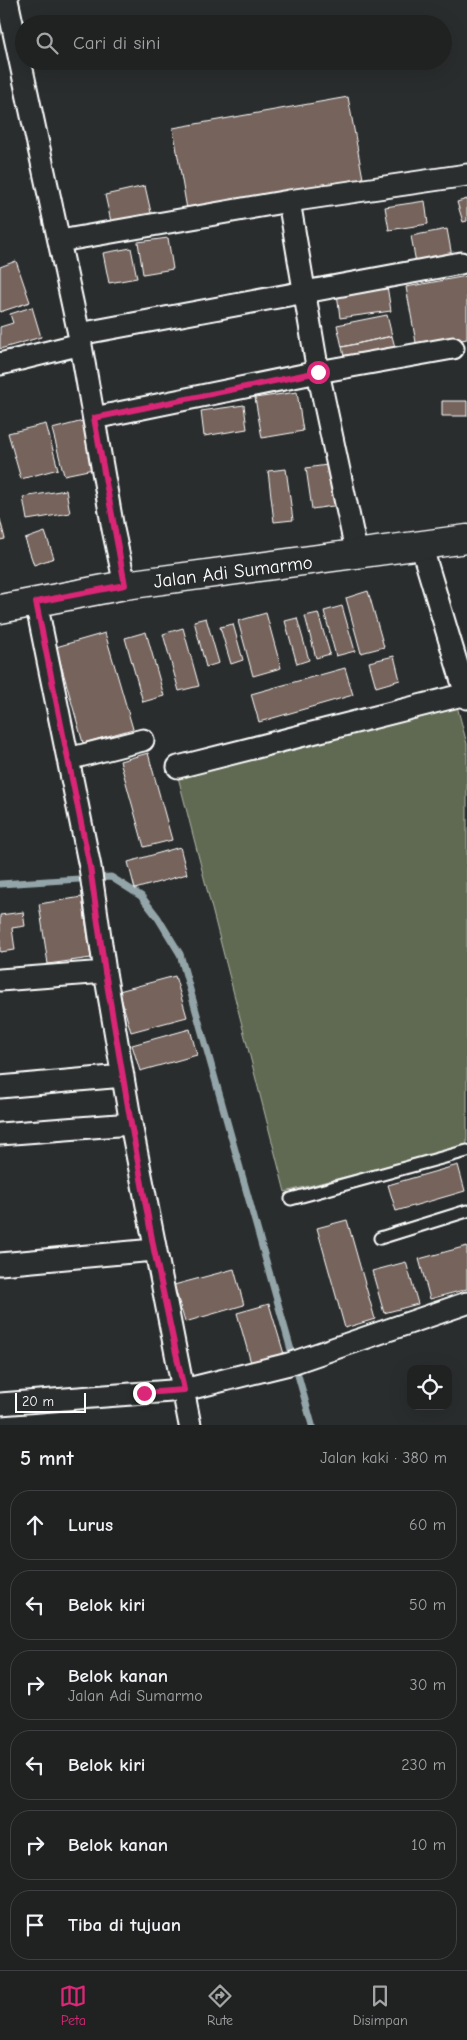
<!DOCTYPE html>
<html lang="id">
<meta charset="utf-8">
<style>
body{margin:0;font-family:"Comic Neue",sans-serif;background:#2d2f2f;color:#f1f3f6}
.controls{position:absolute;right:15px;bottom:15px;display:grid;overflow:hidden;border-radius:10px;box-shadow:0 5px 20px #0002}
.controls button{width:45px;height:45px;display:grid;place-items:center;padding:0;border:0;border-bottom:1px solid #3d3f40;background:#202222;color:#f1f3f6;font:25px sans-serif}
.scale{position:absolute;left:15px;bottom:12px;width:71px;box-sizing:border-box;padding-left:5px;border:2px solid #fff;border-top:0;font-size:14px;line-height:18px;white-space:nowrap;color:#fff;-webkit-text-stroke:4px #2a2d2e;paint-order:stroke}
.stop{position:absolute;width:15px;height:15px;margin:-11px;border:4px solid #db2777;border-radius:50%;background:#fff}
.stop.end{background:#db2777;border-color:#fff;box-shadow:0 1px 5px #0008}
.list{margin:0;padding:0;list-style:none}
h2{display:flex;justify-content:space-between;align-items:center;height:65px;margin:0;padding:0 20px;font-size:21px}
h2 small{font-size:16px;font-weight:400;color:#a2a4a5}
.list li{display:grid;grid-template-columns:32px 1fr auto;gap:15px;align-items:center;box-sizing:border-box;height:70px;margin:0 10px 10px;padding:0 10px;border:1px solid #3d3f40;border-radius:20px}
.list b{display:block;font-size:19px;white-space:nowrap}
.list p{margin:0;font-size:16px;white-space:nowrap;color:#a2a4a5}
.list em{font-size:16px;font-style:normal;color:#a2a4a5}
.icon{flex:none;width:28px;height:28px;fill:none;stroke:currentColor;stroke-width:2;stroke-linecap:round;stroke-linejoin:round}
.map{position:relative;flex:none;width:467px;height:1425px;overflow:hidden}
.search{position:absolute;background:#202222;box-shadow:0 5px 20px #0002;left:15px;right:15px;top:15px;height:55px;display:flex;align-items:center;gap:12px;box-sizing:border-box;padding:0 18px;border-radius:28px;color:#a2a4a5;font-size:19px}
.sheet{height:545px;background:#202222}
nav{display:flex;justify-content:space-around;align-items:center;box-sizing:border-box;height:70px;border-top:1px solid #3d3f40;background:#202222;font-size:14px;color:#a2a4a5}
nav a{display:grid;justify-items:center;gap:2px}
nav .on{color:#db2777}
.map>svg:first-child{display:block}
.green{fill:#616b52;stroke:#b0b5a8}
.lines{fill:none;stroke-linecap:round;stroke-linejoin:round}
.stream{stroke:#93a5a9;stroke-width:7}
.building{fill:#75645b;stroke:#fff}
.service-casing{stroke:#fff;stroke-width:15}
.minor-casing{stroke:#fff;stroke-width:25}
.secondary-casing{stroke:#fff;stroke-width:31}
.service{stroke:#2a2d2e;stroke-width:11}
.minor{stroke:#2a2d2e;stroke-width:21}
.secondary{stroke:#2a2d2e;stroke-width:28}
.route{stroke:#db2777;stroke-width:6}
.labels{text-anchor:middle;stroke-width:5;stroke-linejoin:round;paint-order:stroke}
.street-label{font-size:19px;fill:#fff;stroke:#2a2d2e}
</style>
<div class="map">
<svg width="467" height="1425" viewBox="0 0 467 1425">
<rect width="100%" height="100%" fill="#2a2d2e"/>
<filter id="ink" filterUnits="userSpaceOnUse"><feTurbulence type="fractalNoise" baseFrequency=".02" numOctaves="2"/><feDisplacementMap in="SourceGraphic" scale="10" xChannelSelector="R" yChannelSelector="G"/><feConvolveMatrix kernelMatrix="1 2 1 2 8 2 1 2 1" color-interpolation-filters="sRGB"/></filter>
<g filter="url(#ink)">
<!-- green -->
<path class="green" d="M 456,702 L 467,744 L 467,1146 L 285,1192 L 177,773 Z"/>
<g class="lines">
<!-- stream -->
<path class="stream" d="M 0,884 L 111,877 L 141,896 L 158,918 L 180,954 L 312,1425"/>
</g>
<!-- building -->
<path class="building" d="M 348,97 L 364,184 L 188,215 L 173,128 Z
M 145,186 L 152,217 L 112,226 L 105,195 Z
M 467,199 L 467,221 L 463,222 L 457,202 Z
M 425,201 L 428,224 L 389,230 L 385,207 Z
M 447,229 L 453,262 L 417,268 L 411,236 Z
M 168,238 L 173,269 L 143,274 L 138,242 Z
M 131,248 L 137,278 L 109,283 L 103,253 Z
M 16,261 L 30,302 L 0,312 L 0,267 Z
M 467,276 L 467,339 L 417,348 L 406,287 Z
M 387,286 L 391,311 L 340,318 L 337,293 Z
M 32,307 L 41,337 L 0,349 L 0,327 L 13,323 L 10,314 Z
M 387,315 L 392,336 L 342,347 L 337,325 Z
M 392,336 L 397,355 L 346,366 L 342,347 Z
M 297,392 L 303,431 L 262,438 L 255,398 Z
M 442,401 L 467,401 L 467,416 L 442,416 Z
M 244,405 L 247,429 L 204,436 L 201,411 Z
M 87,420 L 98,468 L 64,475 L 52,429 Z
M 46,424 L 58,469 L 21,479 L 8,433 Z
M 334,464 L 340,505 L 312,509 L 306,468 Z
M 286,469 L 293,520 L 274,522 L 268,471 Z
M 66,490 L 70,513 L 27,520 L 23,497 Z
M 0,519 L 5,539 L 0,540 Z
M 45,532 L 54,558 L 34,565 L 25,539 Z
M 368,591 L 384,647 L 361,653 L 346,598 Z
M 342,606 L 355,651 L 336,656 L 324,611 Z
M 266,613 L 281,668 L 253,676 L 238,621 Z
M 318,613 L 330,654 L 316,658 L 305,616 Z
M 206,618 L 219,663 L 206,667 L 194,621 Z
M 297,618 L 309,660 L 297,664 L 285,621 Z
M 233,624 L 243,660 L 231,664 L 220,627 Z
M 183,628 L 199,686 L 179,691 L 163,634 Z
M 146,632 L 164,696 L 143,702 L 125,638 Z
M 105,633 L 133,729 L 83,743 L 56,647 Z
M 394,656 L 400,680 L 376,687 L 369,662 Z
M 345,668 L 353,695 L 259,722 L 251,694 Z
M 148,753 L 172,840 L 144,847 L 120,761 Z
M 180,847 L 187,874 L 135,889 L 128,862 Z
M 82,897 L 91,958 L 48,964 L 39,904 Z
M 23,912 L 25,926 L 12,928 L 15,950 L 0,952 L 0,915 Z
M 175,976 L 187,1017 L 131,1032 L 119,991 Z
M 190,1029 L 197,1055 L 140,1071 L 132,1045 Z
M 458,1165 L 465,1191 L 396,1211 L 388,1185 Z
M 347,1220 L 375,1319 L 345,1328 L 317,1228 Z
M 467,1246 L 467,1289 L 430,1299 L 419,1259 Z
M 406,1262 L 418,1304 L 384,1313 L 372,1271 Z
M 234,1269 L 244,1305 L 185,1322 L 174,1285 Z
M 269,1304 L 284,1354 L 251,1363 L 237,1313 Z"/>
<g class="lines">
<!-- service casing -->
<g class="service-casing">
<path id="service" d="M 291,1199 L 467,1151
M 380,1238 L 467,1211"/>
</g>
<!-- minor casing -->
<g class="minor-casing">
<path id="minor" d="M 7,0 L 79,334 L 113,529 L 125,585
M 289,201 L 318,372 L 357,555
M 60,241 L 289,201 L 467,175
M 79,334 L 461,263
M 0,364 L 81,344
M 94,418 L 318,372 L 453,348
M 421,545 L 467,698
M 36,602 L 90,867 L 105,972 L 131,1124 L 190,1425
M 68,759 L 143,740
M 178,767 L 466,694
M 0,980 L 105,972
M 0,1087 L 123,1076
M 0,1134 L 131,1124
M 0,1264 L 154,1250
M 0,1404 L 184,1390 L 289,1364 L 467,1303"/>
</g>
<!-- secondary casing -->
<g class="secondary-casing">
<path id="secondary" d="M 0,609 L 125,585 L 467,539"/>
</g>
<!-- service -->
<use href="#service" class="service"/>
<!-- minor -->
<use href="#minor" class="minor"/>
<!-- secondary -->
<use href="#secondary" class="secondary"/>
</g>
</g>
<g class="lines" filter="url(#ink)">
<!-- route -->
<path class="route" d="M 144,1393 L 184,1390 L 154,1250 L 131,1124 L 105,972 L 90,867 L 36,602 L 125,585 L 94,418 L 318,372"/>
</g>
<g class="labels">
<!-- street labels -->
<g class="street-label">
<text transform="translate(233 571) rotate(-7)" y="7">Jalan Adi Sumarmo</text>
</g>
</g>
</svg>
<div class="controls">
<button><svg class="icon" aria-label="locate" viewBox="0 0 24 24"><circle cx="12" cy="12" r="6"/><path d="M12 2v4M12 18v4M2 12h4M18 12h4"/></svg></button>
</div>
<div class="scale">20 m</div>
<div class="stop" style="left:318px;top:372px"></div>
<div class="stop end" style="left:144px;top:1393px"></div>
<div class="search"><svg class="icon" aria-label="search" viewBox="0 0 24 24"><circle cx="10" cy="10" r="6"/><path d="M15 15l6 6"/></svg>Cari di sini</div>
</div>
<section class="sheet">
<h2>5 mnt<small>Jalan kaki · 380 m</small></h2>
<ul class="list">
<li><svg class="icon" aria-label="ahead" viewBox="0 0 24 24"><path d="M12 20V5M6 11l6-6 6 6"/></svg><div><b>Lurus</b></div><em>60 m</em></li>
<li><svg class="icon" aria-label="left" viewBox="0 0 24 24"><path d="M17 20v-9H6M10 6l-5 5 5 5"/></svg><div><b>Belok kiri</b></div><em>50 m</em></li>
<li><svg class="icon" aria-label="right" viewBox="0 0 24 24"><path d="M7 20v-9h11M14 6l5 5-5 5"/></svg><div><b>Belok kanan</b><p>Jalan Adi Sumarmo</p></div><em>30 m</em></li>
<li><svg class="icon" aria-label="left" viewBox="0 0 24 24"><path d="M17 20v-9H6M10 6l-5 5 5 5"/></svg><div><b>Belok kiri</b></div><em>230 m</em></li>
<li><svg class="icon" aria-label="right" viewBox="0 0 24 24"><path d="M7 20v-9h11M14 6l5 5-5 5"/></svg><div><b>Belok kanan</b></div><em>10 m</em></li>
<li><svg class="icon" aria-label="arrive" viewBox="0 0 24 24"><path d="M6 21V4h12l-3 4 3 4H6"/></svg><div><b>Tiba di tujuan</b></div></li>
</ul>
</section>
<nav>
<a class="on"><svg class="icon" aria-label="map" viewBox="0 0 24 24"><path d="M3 6l6-2 6 2 6-2v14l-6 2-6-2-6 2zM9 4v14M15 6v14"/></svg>Peta</a>
<a><svg class="icon" aria-label="directions" viewBox="0 0 24 24"><path d="M12 3l9 9-9 9-9-9zM9 14v-3h6M13 9l2 2-2 2"/></svg>Rute</a>
<a><svg class="icon" aria-label="saved" viewBox="0 0 24 24"><path d="M7 4h10v16l-5-4-5 4z"/></svg>Disimpan</a>
</nav>
